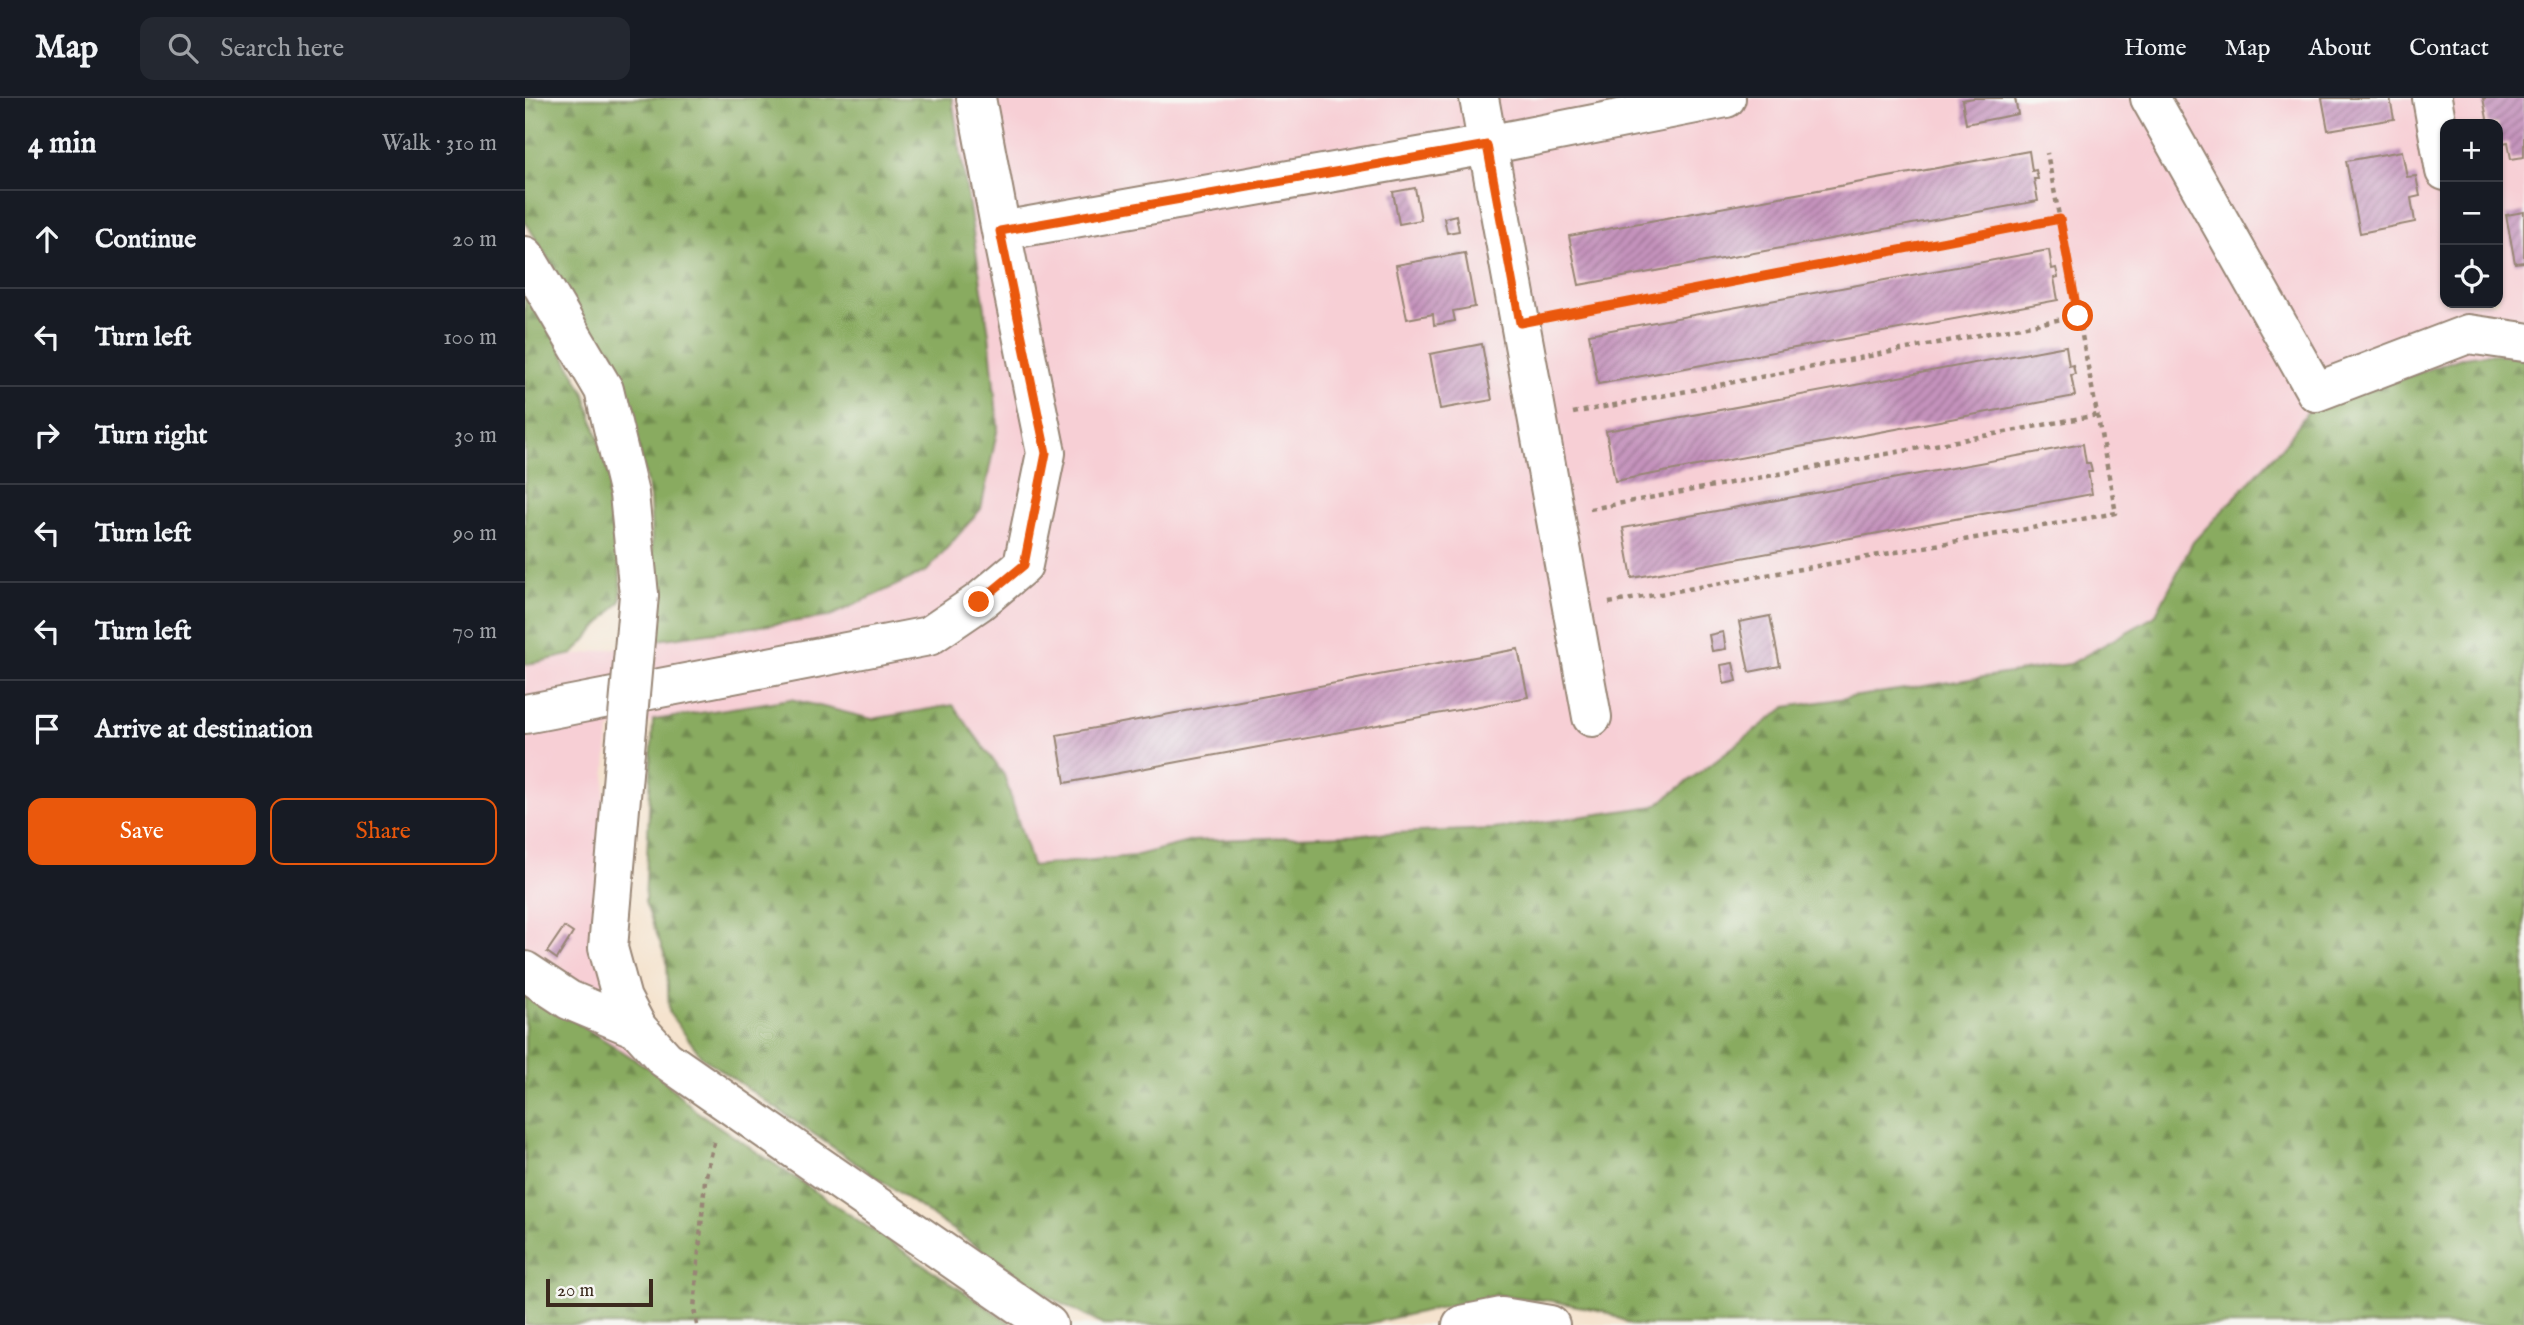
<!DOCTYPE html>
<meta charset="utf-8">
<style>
body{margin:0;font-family:"IM FELL English",serif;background:#242831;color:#f1f3f6}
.controls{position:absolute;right:21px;top:21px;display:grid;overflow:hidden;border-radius:14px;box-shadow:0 2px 5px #0004}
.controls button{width:63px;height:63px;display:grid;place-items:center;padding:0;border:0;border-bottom:2px solid #363941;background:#171b24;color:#f1f3f6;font:35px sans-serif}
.scale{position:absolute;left:21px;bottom:18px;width:107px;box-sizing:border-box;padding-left:7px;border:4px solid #3b2a1e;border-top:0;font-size:19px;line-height:24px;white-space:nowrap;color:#3b2a1e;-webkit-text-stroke:5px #f6f6f2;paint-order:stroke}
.stop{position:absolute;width:21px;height:21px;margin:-16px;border:5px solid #ea580c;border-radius:50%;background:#fff}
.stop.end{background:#ea580c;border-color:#fff;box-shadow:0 2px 7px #0008}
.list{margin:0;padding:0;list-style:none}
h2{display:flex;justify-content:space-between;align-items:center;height:91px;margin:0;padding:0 28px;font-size:30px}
h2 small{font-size:23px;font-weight:400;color:#9ea1a6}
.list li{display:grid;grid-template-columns:46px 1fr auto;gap:21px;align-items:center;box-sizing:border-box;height:98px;padding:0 28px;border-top:2px solid #363941}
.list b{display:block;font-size:26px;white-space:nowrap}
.list em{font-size:23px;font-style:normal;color:#9ea1a6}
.actions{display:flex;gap:14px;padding:21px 28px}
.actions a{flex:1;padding:16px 0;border:2px solid #ea580c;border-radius:14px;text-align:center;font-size:24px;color:#ea580c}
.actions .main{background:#ea580c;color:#fff}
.icon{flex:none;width:38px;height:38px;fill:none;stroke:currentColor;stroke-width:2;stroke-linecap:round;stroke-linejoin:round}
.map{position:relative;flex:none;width:1999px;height:1227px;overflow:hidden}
header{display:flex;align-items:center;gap:42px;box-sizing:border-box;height:98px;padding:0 35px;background:#171b24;border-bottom:2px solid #363941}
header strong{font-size:33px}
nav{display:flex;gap:38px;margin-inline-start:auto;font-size:24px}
.search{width:490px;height:63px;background:#242831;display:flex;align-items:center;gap:18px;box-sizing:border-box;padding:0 24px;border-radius:14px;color:#9ea1a6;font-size:26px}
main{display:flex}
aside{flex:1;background:#171b24}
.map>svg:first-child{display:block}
.built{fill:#f7cfd5;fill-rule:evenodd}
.forest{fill:url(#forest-firs);stroke:#626a3f;stroke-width:2}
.building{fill:url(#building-hatch)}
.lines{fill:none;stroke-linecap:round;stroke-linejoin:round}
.minor-casing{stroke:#988676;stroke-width:42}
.path{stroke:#988676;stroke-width:4.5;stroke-dasharray:5 5;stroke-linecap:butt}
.minor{stroke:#fff;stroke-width:38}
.minor-bridge-casing{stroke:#988676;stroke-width:42;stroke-linecap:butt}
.minor-bridge{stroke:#fff;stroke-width:38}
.route{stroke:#ea580c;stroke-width:9}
</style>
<header>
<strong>Map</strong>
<div class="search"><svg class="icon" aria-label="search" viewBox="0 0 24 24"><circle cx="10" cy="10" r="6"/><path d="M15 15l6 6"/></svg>Search here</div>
<nav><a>Home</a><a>Map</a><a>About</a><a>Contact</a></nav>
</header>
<main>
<aside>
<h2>4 min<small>Walk · 310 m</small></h2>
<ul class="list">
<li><svg class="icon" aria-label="ahead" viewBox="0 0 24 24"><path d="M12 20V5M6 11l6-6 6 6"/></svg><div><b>Continue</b></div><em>20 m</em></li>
<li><svg class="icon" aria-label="left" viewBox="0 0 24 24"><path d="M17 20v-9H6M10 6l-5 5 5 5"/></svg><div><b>Turn left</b></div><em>100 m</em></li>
<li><svg class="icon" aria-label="right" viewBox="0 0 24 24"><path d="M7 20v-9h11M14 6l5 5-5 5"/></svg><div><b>Turn right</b></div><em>30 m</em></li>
<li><svg class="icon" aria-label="left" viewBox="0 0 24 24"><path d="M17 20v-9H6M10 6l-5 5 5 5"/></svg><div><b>Turn left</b></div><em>90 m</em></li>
<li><svg class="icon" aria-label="left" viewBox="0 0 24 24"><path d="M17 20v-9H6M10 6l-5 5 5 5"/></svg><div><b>Turn left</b></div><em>70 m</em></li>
<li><svg class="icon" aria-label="arrive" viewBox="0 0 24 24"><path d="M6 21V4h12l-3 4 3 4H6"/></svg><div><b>Arrive at destination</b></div></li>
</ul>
<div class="actions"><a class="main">Save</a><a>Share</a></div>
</aside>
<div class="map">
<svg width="1999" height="1227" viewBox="0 0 1999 1227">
<defs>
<pattern id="forest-firs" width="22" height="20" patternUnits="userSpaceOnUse" patternTransform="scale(1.75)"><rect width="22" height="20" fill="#89ab60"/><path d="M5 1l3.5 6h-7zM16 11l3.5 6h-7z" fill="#718b4f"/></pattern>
<pattern id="building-hatch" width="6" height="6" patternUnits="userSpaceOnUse" patternTransform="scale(1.75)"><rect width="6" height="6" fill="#c492bc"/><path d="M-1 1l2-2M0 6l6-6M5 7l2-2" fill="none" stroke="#a07798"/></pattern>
</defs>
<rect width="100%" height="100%" fill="#f6f6f2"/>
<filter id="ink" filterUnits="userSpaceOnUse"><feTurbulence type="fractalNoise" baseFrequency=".0143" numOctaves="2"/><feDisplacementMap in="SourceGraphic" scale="14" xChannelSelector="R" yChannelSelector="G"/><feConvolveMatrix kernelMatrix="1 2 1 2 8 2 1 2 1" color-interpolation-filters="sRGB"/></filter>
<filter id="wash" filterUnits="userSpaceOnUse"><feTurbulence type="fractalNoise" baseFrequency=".00686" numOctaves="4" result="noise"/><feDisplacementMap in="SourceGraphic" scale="28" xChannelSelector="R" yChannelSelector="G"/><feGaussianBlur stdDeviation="1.57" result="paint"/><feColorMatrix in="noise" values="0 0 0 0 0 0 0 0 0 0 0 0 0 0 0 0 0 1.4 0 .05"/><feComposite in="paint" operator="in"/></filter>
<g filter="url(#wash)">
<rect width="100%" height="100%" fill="#f5e3ce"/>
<!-- built -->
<path class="built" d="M 427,0 L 1999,0 L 1999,227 L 1962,256 L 1783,313 L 1759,347 L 1668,444 L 1630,518 L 1545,566 L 1261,609 L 1130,708 L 969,731 L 667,743 L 609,758 L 507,768 L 479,677 L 428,608 L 347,621 L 266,601 L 84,631 L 72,785 L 130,974 L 0,892 L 0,567 L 131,542 L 303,519 L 473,329 L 464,236 ZM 1920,26 L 1973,26 L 1973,205 L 1920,205 Z"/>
<!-- forest -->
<path class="forest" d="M 0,0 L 427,0 L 464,236 L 473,329 L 456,411 L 402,473 L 303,519 L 131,542 L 125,400 L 100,287 L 0,123 Z
M 0,185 L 60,296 L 92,403 L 96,503 L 48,556 L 0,567 Z
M 1962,256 L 1999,259 L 1999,1227 L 1108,1227 L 1078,1213 L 1027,1203 L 971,1197 L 837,1227 L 578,1227 L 528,1201 L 177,959 L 144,915 L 142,863 L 120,804 L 128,622 L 266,601 L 347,621 L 428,607 L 479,677 L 507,768 L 609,758 L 667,743 L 969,731 L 1130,708 L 1261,609 L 1545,566 L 1630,518 L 1668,444 L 1759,347 L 1783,313 L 1939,259 Z
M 0,892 L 130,974 L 171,1013 L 488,1227 L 0,1227 Z"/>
<g id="blocks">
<!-- building -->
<path class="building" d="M 1449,0 L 1490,0 L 1493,16 L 1441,26 L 1437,2 Z
M 1797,0 L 1865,0 L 1869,21 L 1803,32 Z
M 1958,0 L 1999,0 L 1999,59 L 1986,61 L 1983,44 L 1973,46 L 1973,26 L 1963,26 Z
M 1504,53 L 1507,73 L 1511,72 L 1513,81 L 1509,81 L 1513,103 L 1054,187 L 1044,138 Z
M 1877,53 L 1882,79 L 1891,78 L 1895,98 L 1886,100 L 1890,124 L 1835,135 L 1821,63 Z
M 890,90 L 896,122 L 874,126 L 868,94 Z
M 1999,114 L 1999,164 L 1990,165 L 1981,117 Z
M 931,117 L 934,133 L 922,135 L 919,120 Z
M 1524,152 L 1527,171 L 1531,170 L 1533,179 L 1529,180 L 1533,202 L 1073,286 L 1064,236 Z
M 940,155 L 950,209 L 928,213 L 930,223 L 909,227 L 908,216 L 882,221 L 871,167 Z
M 957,246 L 967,302 L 915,311 L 905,256 Z
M 1541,248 L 1544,268 L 1548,267 L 1550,276 L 1546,277 L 1550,298 L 1090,383 L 1081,333 Z
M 1558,346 L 1561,365 L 1565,365 L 1567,374 L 1563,374 L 1567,396 L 1107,480 L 1098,430 Z
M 1245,518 L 1255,568 L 1224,574 L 1214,524 Z
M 1198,534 L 1201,551 L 1187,553 L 1184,537 Z
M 993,551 L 1003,599 L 540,685 L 532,637 Z
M 1208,565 L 1212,583 L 1199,586 L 1196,567 Z
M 39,829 L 48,835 L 32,861 L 22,854 Z"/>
</g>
</g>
<g filter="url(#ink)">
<use href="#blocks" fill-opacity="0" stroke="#988676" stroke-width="2"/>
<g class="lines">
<!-- minor casing -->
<g class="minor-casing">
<path id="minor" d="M 451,0 L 476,133
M 954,0 L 1067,619
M 1625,0 L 1791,294 L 1943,236 L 1999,244
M 1907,0 L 1920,73
M 0,158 L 79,292 L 104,396 L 114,497
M 0,616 L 404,538 L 454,504 L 498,467 L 521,355 L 476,133 L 962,47 L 1201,0
M 100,652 L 83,850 L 97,901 L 113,931 L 140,961 L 523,1227
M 0,873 L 44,902 L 113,931
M 937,1227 L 977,1219 L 1025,1227"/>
</g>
<!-- path -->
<path class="path" d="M 1030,218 L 1535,121
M 1048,315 L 1553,218
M 1065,411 L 1572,317
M 1084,505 L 1591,415 L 1522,55
M 172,1227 L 169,1211 L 180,1082 L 190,1041"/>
<!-- minor -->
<use href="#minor" class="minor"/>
<!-- minor-bridge casing -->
<g class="minor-bridge-casing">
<path id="minor-bridge" d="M 100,652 L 114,497"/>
</g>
<!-- minor-bridge -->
<use href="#minor-bridge" class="minor-bridge"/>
</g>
</g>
<g class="lines" filter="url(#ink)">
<!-- route -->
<path class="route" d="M 454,504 L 499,467 L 521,355 L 475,133 L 962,47 L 995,225 L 1535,121 L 1553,218"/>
</g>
</svg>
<div class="controls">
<button>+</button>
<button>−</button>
<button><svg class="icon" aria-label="locate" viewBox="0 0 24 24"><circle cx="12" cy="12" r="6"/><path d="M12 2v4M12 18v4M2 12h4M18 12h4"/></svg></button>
</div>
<div class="scale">20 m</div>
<div class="stop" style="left:1553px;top:218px"></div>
<div class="stop end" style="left:454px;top:504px"></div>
</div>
</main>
